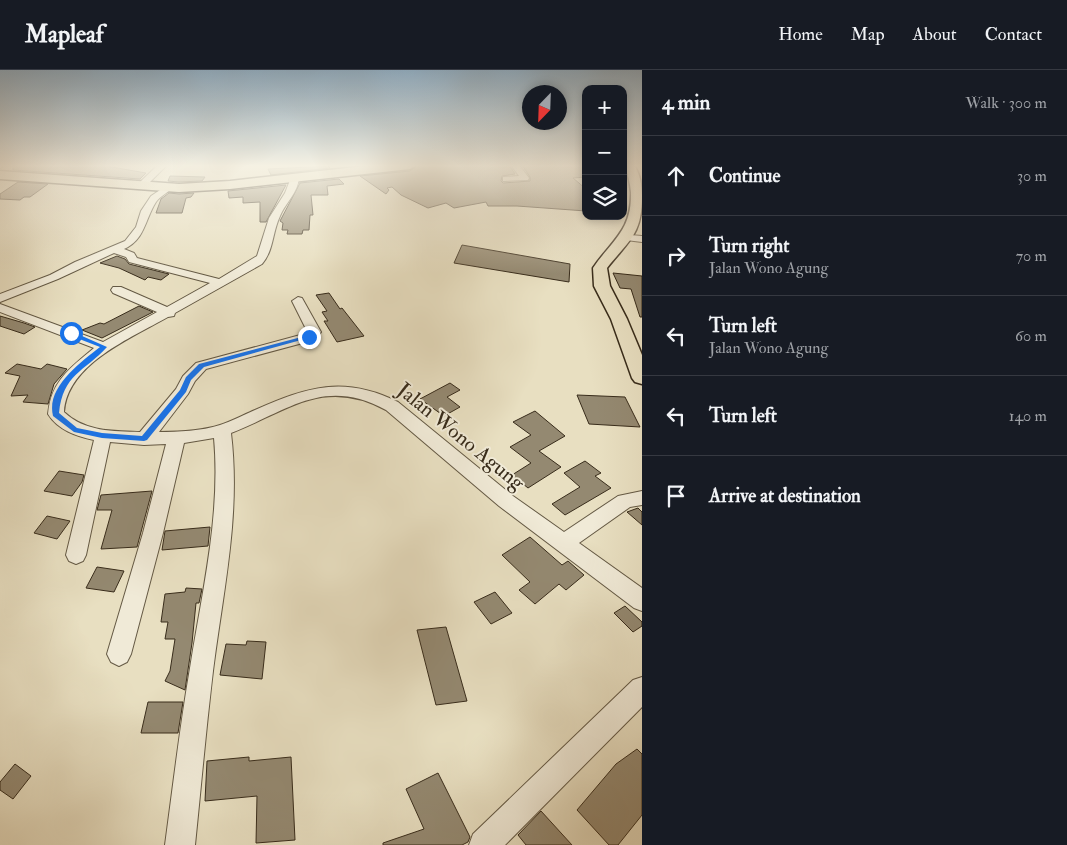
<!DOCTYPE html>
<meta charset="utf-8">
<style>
body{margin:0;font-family:"IM FELL Double Pica",serif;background:#242831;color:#f1f3f6}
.controls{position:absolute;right:15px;top:15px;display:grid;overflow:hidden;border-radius:10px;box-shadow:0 2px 8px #0003}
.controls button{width:45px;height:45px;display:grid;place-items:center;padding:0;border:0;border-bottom:1px solid #363941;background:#171b24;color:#f1f3f6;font:25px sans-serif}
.compass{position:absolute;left:522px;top:15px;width:45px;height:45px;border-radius:50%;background:#171b24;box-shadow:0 2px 8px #0003;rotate:203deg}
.stop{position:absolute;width:15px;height:15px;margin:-11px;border:4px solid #1a73e8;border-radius:50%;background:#fff}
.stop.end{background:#1a73e8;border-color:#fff;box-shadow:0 1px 5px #0008}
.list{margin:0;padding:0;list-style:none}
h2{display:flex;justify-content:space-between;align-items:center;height:65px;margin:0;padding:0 20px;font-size:21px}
h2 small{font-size:16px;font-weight:400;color:#9ea1a6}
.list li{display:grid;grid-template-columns:32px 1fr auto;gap:15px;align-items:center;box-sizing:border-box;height:80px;padding:0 20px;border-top:1px solid #363941}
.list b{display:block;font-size:19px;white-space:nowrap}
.list p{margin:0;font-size:16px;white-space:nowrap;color:#9ea1a6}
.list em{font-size:16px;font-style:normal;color:#9ea1a6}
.icon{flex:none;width:28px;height:28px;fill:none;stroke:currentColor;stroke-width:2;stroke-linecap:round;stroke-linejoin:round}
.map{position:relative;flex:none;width:642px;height:775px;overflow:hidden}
header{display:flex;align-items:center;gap:30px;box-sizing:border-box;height:70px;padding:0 25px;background:#171b24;border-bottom:1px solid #363941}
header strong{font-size:24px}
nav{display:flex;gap:28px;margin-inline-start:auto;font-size:18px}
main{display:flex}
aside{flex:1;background:#171b24}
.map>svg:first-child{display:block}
.building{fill:#948971;stroke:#382c1b}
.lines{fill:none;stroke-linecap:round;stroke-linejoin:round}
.minor-casing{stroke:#645944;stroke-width:2}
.major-casing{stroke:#382c1b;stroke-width:3}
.highway-casing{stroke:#382c1b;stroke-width:3}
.minor{fill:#f0ead7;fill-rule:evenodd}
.major{fill:#e8dfc1;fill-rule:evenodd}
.highway{fill:#e8dfc1;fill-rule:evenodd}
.route{fill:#1a73e8}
.labels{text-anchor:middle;stroke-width:4;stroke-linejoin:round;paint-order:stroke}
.street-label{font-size:21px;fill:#382c1b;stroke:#f0ead7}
</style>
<header>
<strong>Mapleaf</strong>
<nav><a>Home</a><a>Map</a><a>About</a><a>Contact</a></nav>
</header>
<main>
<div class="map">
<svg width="642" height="775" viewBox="0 0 642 775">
<rect width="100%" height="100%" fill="#e8dfc1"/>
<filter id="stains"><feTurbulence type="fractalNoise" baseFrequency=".004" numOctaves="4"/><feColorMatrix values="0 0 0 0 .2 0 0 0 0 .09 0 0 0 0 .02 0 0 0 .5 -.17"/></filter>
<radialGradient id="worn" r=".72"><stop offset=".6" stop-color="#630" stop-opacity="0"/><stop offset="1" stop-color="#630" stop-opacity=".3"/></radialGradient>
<!-- building -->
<path class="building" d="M 13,95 L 100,95 L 146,103 L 140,109 L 13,100 Z
M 418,95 L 509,95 L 515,104 L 502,106 L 501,111 L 503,113 L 530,111 L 530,107 L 522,95 L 586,95 L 586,107 L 573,108 L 586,119 L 586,141 L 517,136 L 488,136 L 486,132 L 454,138 L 446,133 L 428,138 L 401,125 L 392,117 L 387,118 L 389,120 L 386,124 L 360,106 L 410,101 Z
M 328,96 L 330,98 L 271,105 L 268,99 Z
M 170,106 L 205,107 L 202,111 L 179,112 L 168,111 Z
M 339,109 L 344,114 L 327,116 L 328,125 L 311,125 L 313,145 L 310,145 L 309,160 L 303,160 L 302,164 L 287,164 L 288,160 L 282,160 L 283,153 L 280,151 L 300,113 Z
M 18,112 L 48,114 L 30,127 L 24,127 L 20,130 L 0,129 L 0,124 Z
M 286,115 L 266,152 L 260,152 L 260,132 L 243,133 L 243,127 L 229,128 L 228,121 Z
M 169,123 L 179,124 L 194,123 L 191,127 L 186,128 L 182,143 L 156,143 L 161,129 Z
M 462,175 L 570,194 L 569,212 L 454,193 Z
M 117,186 L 125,189 L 129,194 L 169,204 L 161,210 L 148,207 L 145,210 L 119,198 L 100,193 Z
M 613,203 L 642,206 L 642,247 L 640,247 L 631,219 L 620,218 Z
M 329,223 L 340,239 L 342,238 L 364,266 L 337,272 L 324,251 L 328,251 L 322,242 L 327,241 L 316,225 Z
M 139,236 L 153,242 L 102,268 L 82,260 L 100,253 L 104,254 Z
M 0,246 L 24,253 L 35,257 L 24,264 L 0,256 Z
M 17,294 L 41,299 L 47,294 L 67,299 L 54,314 L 48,334 L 23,332 L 28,325 L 11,326 L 20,306 L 5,303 Z
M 450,313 L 460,320 L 447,327 L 460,337 L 444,346 L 420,329 Z
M 577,325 L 625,327 L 640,357 L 589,354 Z
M 535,341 L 565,366 L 539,381 L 561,397 L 528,418 L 512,405 L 531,393 L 510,377 L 531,365 L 513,352 Z
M 585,391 L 601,403 L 595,406 L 611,418 L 565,445 L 552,434 L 580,417 L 564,403 Z
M 59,401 L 84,405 L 82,412 L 72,426 L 44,421 Z
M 152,421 L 137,477 L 101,479 L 112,440 L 97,440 L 101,425 Z
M 638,438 L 642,442 L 642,455 L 627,442 Z
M 47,446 L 70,451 L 57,469 L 34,463 Z
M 210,457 L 208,476 L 162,480 L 165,461 Z
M 530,467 L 562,495 L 568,491 L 584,505 L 566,520 L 559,514 L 535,534 L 519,520 L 530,512 L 502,485 Z
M 97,497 L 124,501 L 114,522 L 86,518 Z
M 186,518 L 202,519 L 199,533 L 196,533 L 192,573 L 185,620 L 165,611 L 170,601 L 175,569 L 165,569 L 168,552 L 161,552 L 165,524 L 185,522 Z
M 495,522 L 512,543 L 491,554 L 474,532 Z
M 625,536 L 642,552 L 642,556 L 633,562 L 614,543 Z
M 446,557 L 467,631 L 436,635 L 417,560 Z
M 247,571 L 266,572 L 262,609 L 220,605 L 226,574 L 246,575 Z
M 148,632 L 183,632 L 178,663 L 141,663 Z
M 637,679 L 642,684 L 642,745 L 618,775 L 609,775 L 577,740 L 616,694 Z
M 249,687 L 249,691 L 291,687 L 295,770 L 256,773 L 257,726 L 205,731 L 207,691 Z
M 15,694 L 31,706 L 13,729 L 0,720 L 0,712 Z
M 438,703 L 470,767 L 468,772 L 462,775 L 383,775 L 383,773 L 424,759 L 406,719 Z
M 541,741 L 572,775 L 526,775 L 518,765 Z"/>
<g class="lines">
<!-- minor casing -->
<g class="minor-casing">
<path id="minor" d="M 0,95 L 6,95 L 0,98 Z
M 158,95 L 167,95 L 145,117 L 139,117 L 139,113 Z
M 511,95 L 519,95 L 529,108 L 528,110 L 503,111 L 503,107 L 519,106 Z
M 292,105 L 299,107 C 298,123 286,132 280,146 C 272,163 274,180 262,194 L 175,243 L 174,246 L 168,247 C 131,268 67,294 64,342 C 85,362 113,361 140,362 L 176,319 L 183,306 L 196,293 L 304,264 L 307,261 L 292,231 L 298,227 L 302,228 L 321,262 L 314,270 L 206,299 L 195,311 L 188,324 L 159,362 C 179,362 201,361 220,355 C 232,351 243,345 255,340 C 307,317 344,305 398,332 L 513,426 L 564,462 L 618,426 L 642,421 L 642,435 L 630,437 L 579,473 L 642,518 L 642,541 L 634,538 L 499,436 L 386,340 C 324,306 288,341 231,363 C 241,445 223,521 213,601 C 206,659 201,717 195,775 L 165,775 C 173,716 180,656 190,598 C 202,522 221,445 214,368 L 184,373 L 163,463 L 131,584 L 127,592 L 119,596 L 111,592 L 107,584 L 143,463 L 166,374 L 144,375 L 110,372 L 86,485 L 83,491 L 76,494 L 69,491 L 66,485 L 94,370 C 76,366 58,360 48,344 C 51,311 70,298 94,278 L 0,242 L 0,234 L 103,272 L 157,242 L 113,223 L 111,220 L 113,217 L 121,217 L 167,237 L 210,213 L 129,192 L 126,187 L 114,183 L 58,209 L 0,232 L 0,224 L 50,205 L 75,192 L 125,171 L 136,157 L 141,141 L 151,126 L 169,114 L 173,117 C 168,123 160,126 156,132 C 145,149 145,170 124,179 L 134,183 L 137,188 L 219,209 L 257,186 L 269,148 L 285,123 Z
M 630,165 L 642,166 L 642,172 L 626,170 L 625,168 Z
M 642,607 L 642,637 L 505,775 L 469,775 L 473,764 L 633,610 Z"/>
</g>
<!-- major casing -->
<g class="major-casing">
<path id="major" d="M 624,95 L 634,95 C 640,104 642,115 642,126 C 642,165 629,170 607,198 L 610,216 L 627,249 L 642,285 L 642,314 L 635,312 L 632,308 L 611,249 L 594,216 L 593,198 C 612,170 632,161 631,122 C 630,113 628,103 624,95 Z"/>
</g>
<!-- highway casing -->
<g class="highway-casing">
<path id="highway" d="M 374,95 L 416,95 L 410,99 L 230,119 L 179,122 L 0,109 L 0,101 L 179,114 L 230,111 Z"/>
</g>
<!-- minor -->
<use href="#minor" class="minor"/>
<!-- major -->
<use href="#major" class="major"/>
<!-- highway -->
<use href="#highway" class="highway"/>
</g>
<!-- sky -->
<linearGradient id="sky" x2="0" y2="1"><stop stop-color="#90adc2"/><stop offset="0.47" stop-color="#f5f1e3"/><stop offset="1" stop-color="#f5f1e3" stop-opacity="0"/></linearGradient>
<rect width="642" height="204" fill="url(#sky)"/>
<!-- route -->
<path class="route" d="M 69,262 L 73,262 L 107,277 C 84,302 63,304 59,343 L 77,358 L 102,363 L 142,366 L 180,320 L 186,307 L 199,294 L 309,265 L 312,267 L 204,297 L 191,310 L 186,322 L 147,370 L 144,371 L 102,368 L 74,362 L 53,346 C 46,317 80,293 100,277 L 69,265 Z"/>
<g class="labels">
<!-- street labels -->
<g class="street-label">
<text transform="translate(461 366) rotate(39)" y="7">Jalan Wono Agung</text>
</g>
</g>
<rect width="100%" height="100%" filter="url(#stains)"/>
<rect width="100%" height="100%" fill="url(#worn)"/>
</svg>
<div class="controls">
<button>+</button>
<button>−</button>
<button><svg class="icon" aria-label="layers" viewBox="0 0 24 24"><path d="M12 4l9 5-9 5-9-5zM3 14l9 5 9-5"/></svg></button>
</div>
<svg class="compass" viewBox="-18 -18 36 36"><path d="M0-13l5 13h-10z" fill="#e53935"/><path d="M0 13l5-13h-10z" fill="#9ea1a6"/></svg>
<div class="stop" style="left:71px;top:263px"></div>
<div class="stop end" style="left:309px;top:267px"></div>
</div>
<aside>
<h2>4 min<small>Walk · 300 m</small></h2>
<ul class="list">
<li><svg class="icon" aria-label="ahead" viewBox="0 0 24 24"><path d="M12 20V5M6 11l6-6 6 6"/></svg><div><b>Continue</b></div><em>30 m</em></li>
<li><svg class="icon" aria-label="right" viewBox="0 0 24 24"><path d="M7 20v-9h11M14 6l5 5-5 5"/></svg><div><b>Turn right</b><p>Jalan Wono Agung</p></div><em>70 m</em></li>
<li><svg class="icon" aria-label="left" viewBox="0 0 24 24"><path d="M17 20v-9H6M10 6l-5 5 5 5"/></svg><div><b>Turn left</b><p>Jalan Wono Agung</p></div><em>60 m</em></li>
<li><svg class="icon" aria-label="left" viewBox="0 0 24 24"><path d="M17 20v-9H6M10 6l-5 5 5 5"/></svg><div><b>Turn left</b></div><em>140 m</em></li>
<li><svg class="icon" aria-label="arrive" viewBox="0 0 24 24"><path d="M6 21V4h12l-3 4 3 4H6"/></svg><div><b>Arrive at destination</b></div></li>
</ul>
</aside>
</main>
